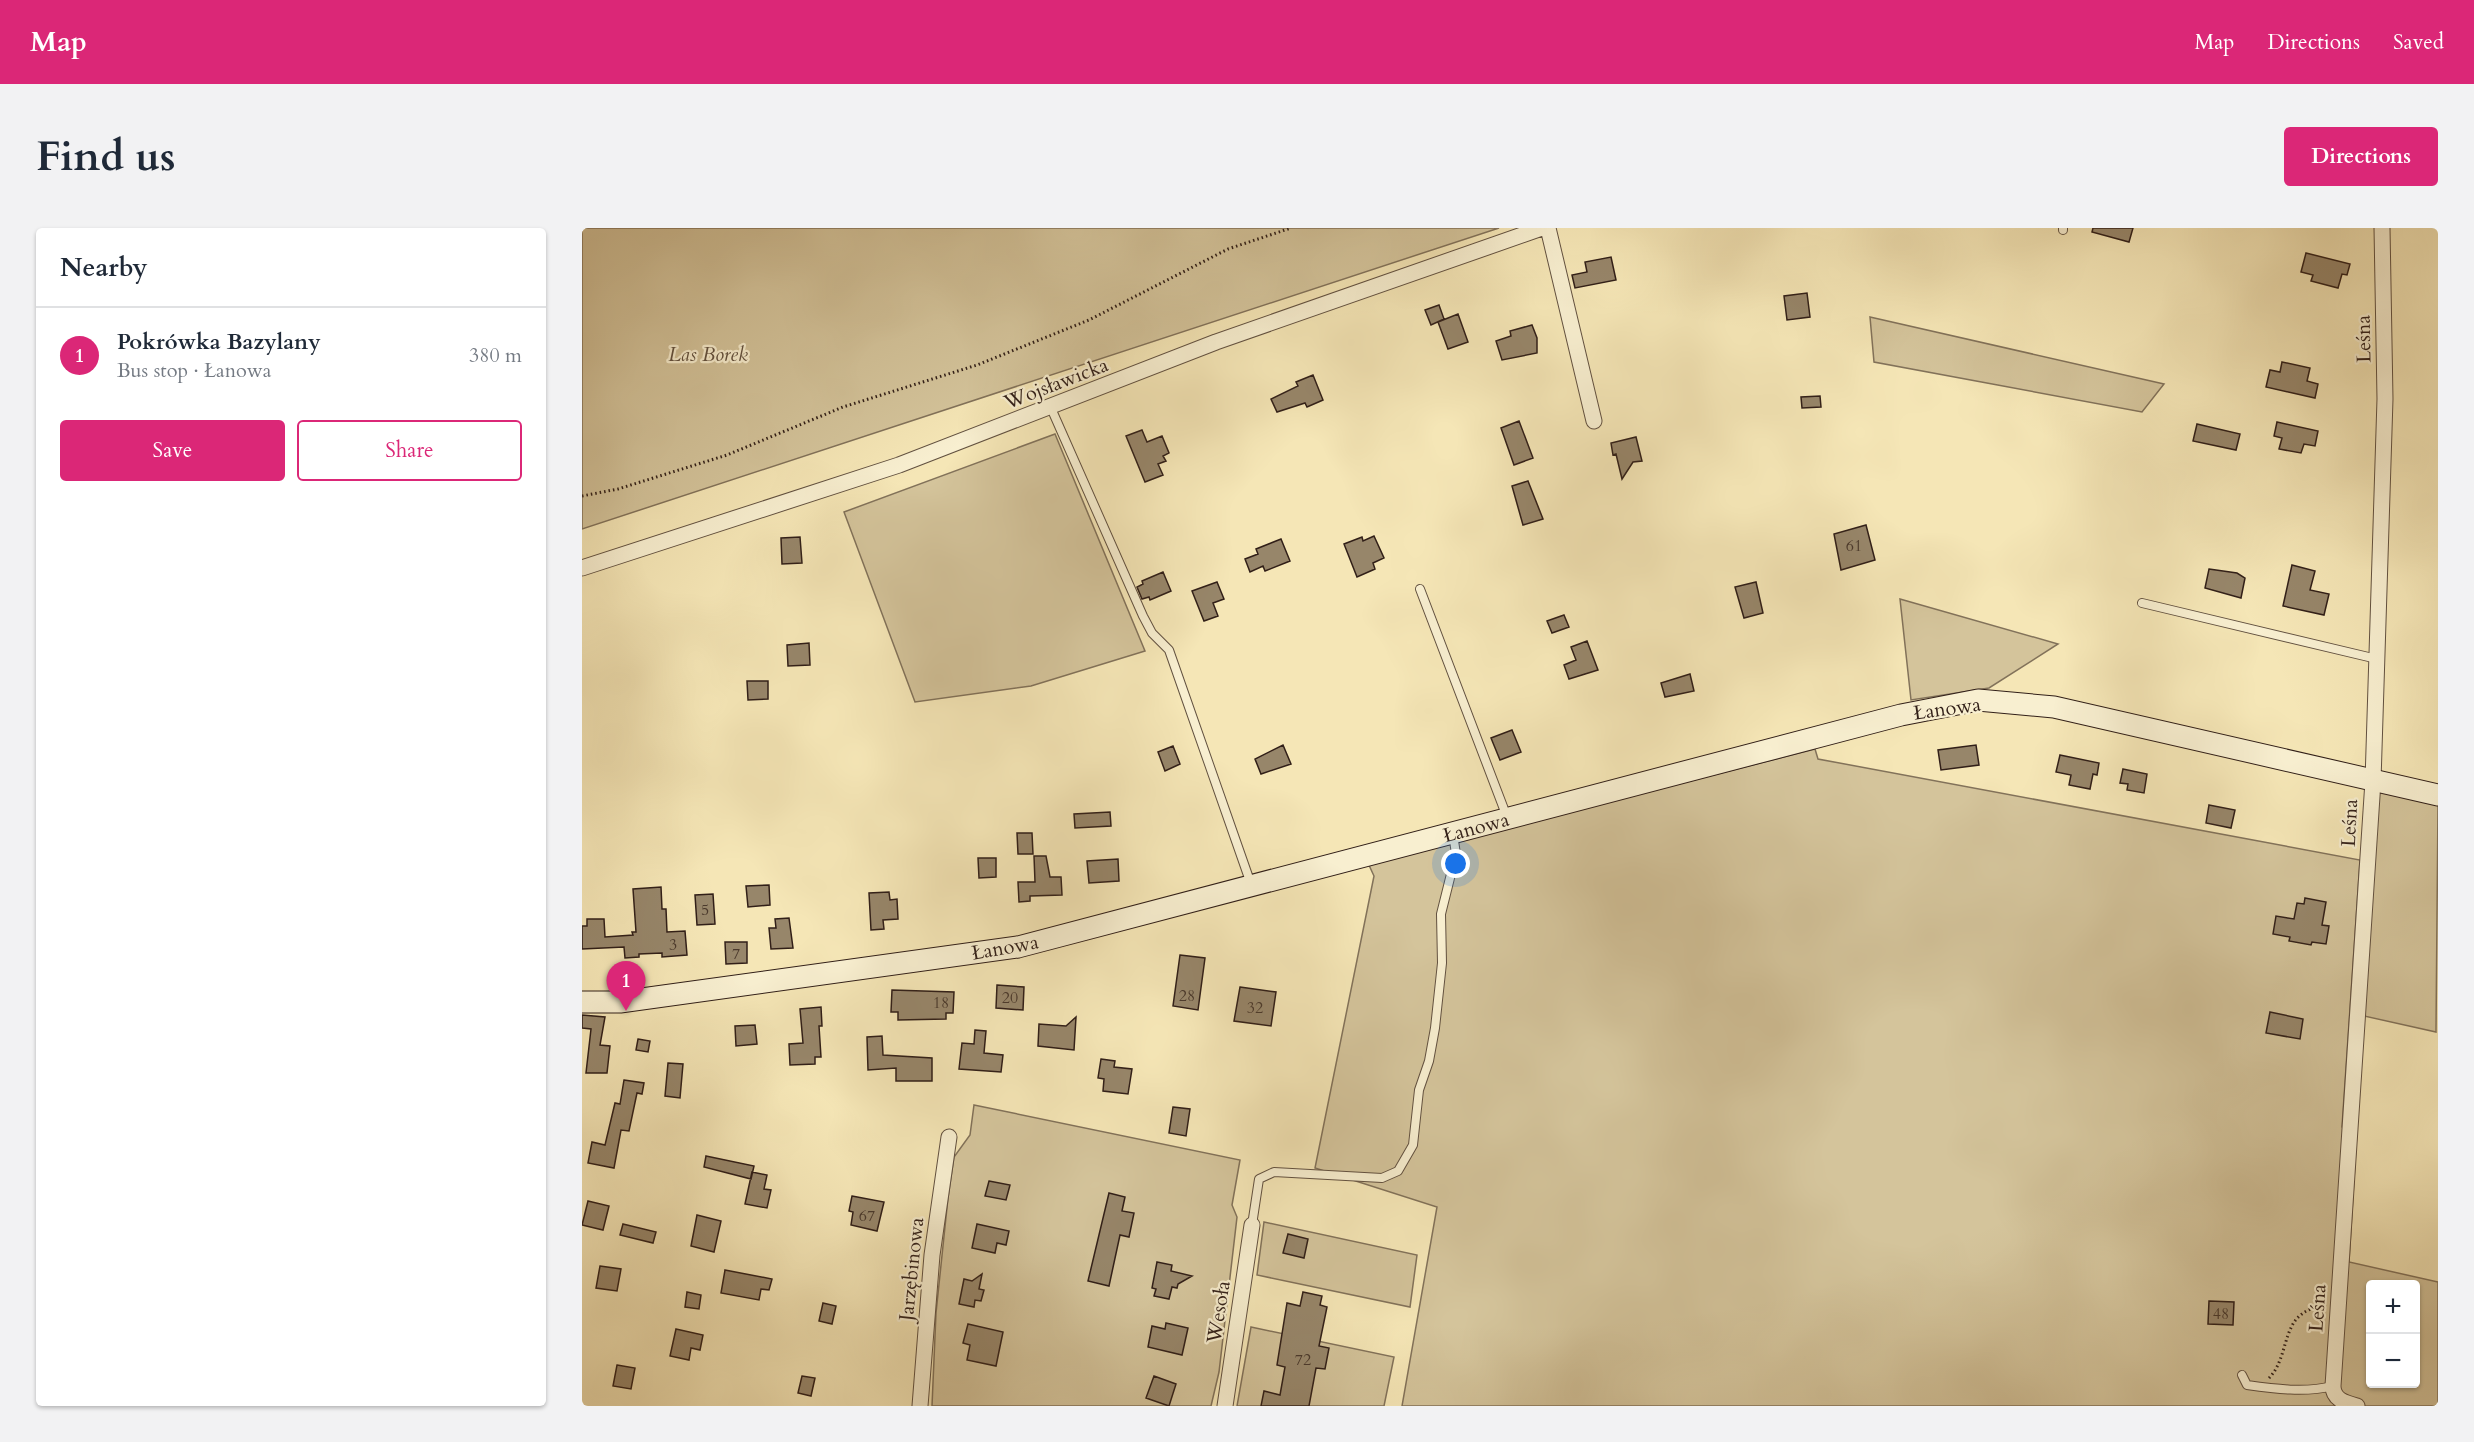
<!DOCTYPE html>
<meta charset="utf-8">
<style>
body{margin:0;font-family:Cardo,serif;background:#f2f2f3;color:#1f2937}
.controls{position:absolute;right:18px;bottom:18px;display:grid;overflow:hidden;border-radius:6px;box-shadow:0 2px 4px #0004}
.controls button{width:54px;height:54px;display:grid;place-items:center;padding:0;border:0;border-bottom:2px solid #e0e1e3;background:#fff;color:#1f2937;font:30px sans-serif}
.you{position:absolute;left:874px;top:636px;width:21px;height:21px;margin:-15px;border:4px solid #fff;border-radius:50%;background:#1a73e8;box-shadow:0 0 0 9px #1a73e833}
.badge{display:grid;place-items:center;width:39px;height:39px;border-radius:50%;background:#db2777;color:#fff;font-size:20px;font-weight:700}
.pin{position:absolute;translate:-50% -50px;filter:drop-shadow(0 2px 3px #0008)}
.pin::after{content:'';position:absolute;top:32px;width:21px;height:18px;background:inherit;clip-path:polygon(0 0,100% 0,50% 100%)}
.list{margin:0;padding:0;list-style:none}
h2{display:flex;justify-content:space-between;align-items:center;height:78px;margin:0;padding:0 24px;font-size:26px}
h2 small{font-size:20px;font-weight:400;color:#747a83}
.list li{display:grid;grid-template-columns:39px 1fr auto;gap:18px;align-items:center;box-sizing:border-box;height:96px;padding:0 24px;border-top:2px solid #e0e1e3}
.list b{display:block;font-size:22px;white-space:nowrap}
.list p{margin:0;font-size:20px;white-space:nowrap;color:#747a83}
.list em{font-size:20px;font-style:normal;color:#747a83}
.actions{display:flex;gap:12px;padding:18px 24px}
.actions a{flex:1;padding:14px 0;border:2px solid #db2777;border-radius:6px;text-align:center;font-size:21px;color:#db2777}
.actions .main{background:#db2777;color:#fff}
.map{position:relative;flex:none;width:1856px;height:1178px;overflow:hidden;border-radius:6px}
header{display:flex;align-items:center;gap:36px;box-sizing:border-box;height:84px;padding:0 30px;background:#db2777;color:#fff}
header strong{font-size:28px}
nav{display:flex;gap:33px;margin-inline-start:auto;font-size:21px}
.intro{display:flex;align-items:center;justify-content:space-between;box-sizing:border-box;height:144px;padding:0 36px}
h1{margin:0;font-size:42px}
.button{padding:15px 27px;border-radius:6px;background:#db2777;color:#fff;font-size:21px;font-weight:700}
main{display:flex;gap:36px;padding:0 36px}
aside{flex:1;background:#fff;border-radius:6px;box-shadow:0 2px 4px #0004}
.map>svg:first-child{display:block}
.green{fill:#d4c49b;stroke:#82725a;stroke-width:1.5;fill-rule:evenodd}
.building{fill:#97866a;stroke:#311f18;stroke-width:1.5}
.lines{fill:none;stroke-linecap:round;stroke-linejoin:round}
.lane-casing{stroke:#625140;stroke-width:10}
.street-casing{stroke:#625140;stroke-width:17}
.secondary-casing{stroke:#311f18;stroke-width:23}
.path{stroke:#311f18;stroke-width:3;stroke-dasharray:1.5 3;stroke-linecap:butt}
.lane{stroke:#f8efd0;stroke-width:8}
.street{stroke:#f8efd0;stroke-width:15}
.secondary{stroke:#f8efd0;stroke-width:21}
.labels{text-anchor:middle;stroke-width:4.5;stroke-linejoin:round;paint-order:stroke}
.number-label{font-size:16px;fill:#4a392c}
.street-label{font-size:20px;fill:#311f18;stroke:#f8efd0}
.park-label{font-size:20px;font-style:italic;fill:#62513f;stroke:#f8efd0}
</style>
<header>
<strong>Map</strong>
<nav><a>Map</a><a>Directions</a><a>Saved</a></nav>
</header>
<div class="intro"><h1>Find us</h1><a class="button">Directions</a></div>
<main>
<aside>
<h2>Nearby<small></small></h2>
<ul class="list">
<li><span class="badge">1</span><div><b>Pokrówka Bazylany</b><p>Bus stop · Łanowa</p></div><em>380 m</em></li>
</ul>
<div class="actions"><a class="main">Save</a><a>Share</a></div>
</aside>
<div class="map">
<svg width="1856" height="1178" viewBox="0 0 1856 1178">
<rect width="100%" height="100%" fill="#f5e6b6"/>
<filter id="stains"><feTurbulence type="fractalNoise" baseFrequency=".00333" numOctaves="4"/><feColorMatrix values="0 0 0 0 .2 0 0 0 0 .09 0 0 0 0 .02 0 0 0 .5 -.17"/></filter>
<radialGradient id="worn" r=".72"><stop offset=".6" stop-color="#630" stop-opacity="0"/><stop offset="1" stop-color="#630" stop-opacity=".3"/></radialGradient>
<!-- green -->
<path class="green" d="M 0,0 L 917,0 L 0,301 Z
M 1288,89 L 1582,156 L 1560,184 L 1292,134 Z
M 473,206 L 563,423 L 449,458 L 333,474 L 262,284 Z
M 1318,371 L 1476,416 L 1407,460 L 1329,472 Z
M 1233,521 L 1236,531 L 1778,632 L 1760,899 L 1775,902 L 1767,1034 L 1856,1054 L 1856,1178 L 820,1178 L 855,979 L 733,940 L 792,648 L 786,635 ZM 1788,1056 L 1834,1056 L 1834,1156 L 1788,1156 Z
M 1797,562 L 1856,575 L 1854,804 L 1782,788 Z
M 392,877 L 658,932 L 650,977 L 655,989 L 637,1144 L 629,1178 L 350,1178 L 354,1085 L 366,970 L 372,929 L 388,907 Z
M 682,994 L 835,1027 L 828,1079 L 675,1047 Z
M 669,1099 L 812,1129 L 802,1178 L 655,1178 Z"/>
<!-- building -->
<path class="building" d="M 1511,0 L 1551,0 L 1547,14 L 1510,4 Z
M 1724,25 L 1768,36 L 1765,47 L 1760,46 L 1756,60 L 1729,53 L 1731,47 L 1719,44 Z
M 1029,29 L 1034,52 L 993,60 L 990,47 L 1005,44 L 1003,34 Z
M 1225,65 L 1228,89 L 1205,92 L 1202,68 Z
M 857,77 L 862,91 L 849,97 L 843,82 Z
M 876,86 L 886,114 L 866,121 L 856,94 Z
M 950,97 L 955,110 L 955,125 L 920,132 L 914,113 L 929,108 L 928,103 Z
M 1700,134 L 1728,140 L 1725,153 L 1736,156 L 1733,170 L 1684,159 L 1688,142 L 1698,144 Z
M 731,147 L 741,172 L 725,179 L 723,175 L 695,184 L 689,171 L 716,158 L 714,154 Z
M 1238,168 L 1239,179 L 1220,180 L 1219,169 Z
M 937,193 L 951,230 L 932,237 L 919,200 Z
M 1695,194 L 1736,203 L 1733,218 L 1722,216 L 1719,225 L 1697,221 L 1700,210 L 1692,208 Z
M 1615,196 L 1658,206 L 1654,222 L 1611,213 Z
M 560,202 L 565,214 L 580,208 L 587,225 L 581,228 L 584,233 L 576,236 L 581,247 L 563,254 L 544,208 Z
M 1054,209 L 1060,233 L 1051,234 L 1040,251 L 1034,226 L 1031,227 L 1029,215 Z
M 946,253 L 961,291 L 941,297 L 930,258 Z
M 1284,297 L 1293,332 L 1259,342 L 1252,306 Z
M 792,308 L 802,330 L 791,335 L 793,341 L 775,349 L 762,316 L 780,309 L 781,313 Z
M 218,309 L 220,335 L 200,336 L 199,310 Z
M 699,311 L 708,333 L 683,343 L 681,338 L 668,344 L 663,331 L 676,326 L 674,321 Z
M 1710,337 L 1733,343 L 1728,362 L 1747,366 L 1742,387 L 1701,378 Z
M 1627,341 L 1655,345 L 1663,350 L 1659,370 L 1623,360 Z
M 581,344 L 589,363 L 568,372 L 567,369 L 560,371 L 555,359 L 561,356 L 560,353 Z
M 635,354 L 642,371 L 631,375 L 636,388 L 622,393 L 610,363 Z
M 1174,354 L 1181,385 L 1162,390 L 1153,359 Z
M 982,387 L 987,399 L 970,405 L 965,393 Z
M 1005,413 L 1016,442 L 987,451 L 982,437 L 994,432 L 989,419 Z
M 227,415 L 228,437 L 206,438 L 205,417 Z
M 1108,446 L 1112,463 L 1083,469 L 1079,455 Z
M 165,453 L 186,453 L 186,471 L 166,472 Z
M 930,502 L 939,524 L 918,532 L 909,510 Z
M 701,517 L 709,536 L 679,546 L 673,531 Z
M 1394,517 L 1397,537 L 1359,542 L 1356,522 Z
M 591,518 L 598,536 L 583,543 L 576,524 Z
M 1478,527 L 1517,535 L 1515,547 L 1511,546 L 1508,561 L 1487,557 L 1489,547 L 1474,544 Z
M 1541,541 L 1565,546 L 1562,565 L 1545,562 L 1546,556 L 1538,555 Z
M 1627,577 L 1653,582 L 1649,600 L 1624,595 Z
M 528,584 L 529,598 L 493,600 L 492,586 Z
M 435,605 L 450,605 L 451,626 L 436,626 Z
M 452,628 L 464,628 L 468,649 L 479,649 L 480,667 L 448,668 L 448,673 L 437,674 L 436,654 L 453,654 Z
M 396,630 L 414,630 L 414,649 L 397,650 Z
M 536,631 L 537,653 L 507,655 L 505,633 Z
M 187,657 L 188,677 L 166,679 L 164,658 Z
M 79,659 L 80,681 L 84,681 L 85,704 L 103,703 L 105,727 L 80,729 L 80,725 L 57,726 L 57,729 L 43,730 L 42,719 L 0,721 L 0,698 L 5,698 L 5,691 L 22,691 L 23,709 L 51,707 L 50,704 L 54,704 L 51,661 Z
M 307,664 L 308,672 L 315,671 L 316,691 L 301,692 L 302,701 L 289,702 L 287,665 Z
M 131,666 L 133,696 L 115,697 L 113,667 Z
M 1723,670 L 1744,674 L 1740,697 L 1747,698 L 1744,716 L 1730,714 L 1729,717 L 1707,713 L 1708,709 L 1691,706 L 1694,688 L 1712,691 L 1715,675 L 1722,676 Z
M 207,690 L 211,720 L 189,721 L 187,700 L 194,700 L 193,691 Z
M 143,714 L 165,714 L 165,735 L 144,736 Z
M 598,727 L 623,730 L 616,782 L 591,778 Z
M 415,757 L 442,759 L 441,782 L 414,780 Z
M 658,759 L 694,764 L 689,798 L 652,793 Z
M 310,762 L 372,764 L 371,785 L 364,785 L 364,791 L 316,792 L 316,784 L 309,784 Z
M 239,779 L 240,798 L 237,798 L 239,829 L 233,829 L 233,836 L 208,837 L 207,816 L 221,815 L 218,781 Z
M 1688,784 L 1721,791 L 1718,811 L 1684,805 Z
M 0,787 L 23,789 L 18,817 L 28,818 L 25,845 L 4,845 L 9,801 L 0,800 Z
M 494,789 L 492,822 L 456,818 L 457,796 L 484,798 Z
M 173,797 L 175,816 L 154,818 L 153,798 Z
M 393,802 L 404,803 L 402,825 L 421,827 L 419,844 L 377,841 L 380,815 L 392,816 Z
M 300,808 L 301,827 L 350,830 L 350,853 L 314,853 L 314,840 L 286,842 L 285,809 Z
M 56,811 L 68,813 L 66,824 L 54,822 Z
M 519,831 L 533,833 L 532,839 L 550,841 L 546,866 L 521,863 L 522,851 L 516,850 Z
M 86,835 L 101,836 L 98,870 L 83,868 Z
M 42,852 L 62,855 L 60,866 L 55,865 L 47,903 L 39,902 L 32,940 L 6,935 L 10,914 L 23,917 L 33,875 L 38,876 Z
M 591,879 L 608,881 L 604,908 L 587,905 Z
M 124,928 L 172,938 L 169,951 L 122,939 Z
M 170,944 L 185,947 L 182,961 L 189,962 L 185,980 L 163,976 Z
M 407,953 L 428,957 L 424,972 L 403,968 Z
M 527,965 L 543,969 L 540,983 L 552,985 L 547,1009 L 538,1007 L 527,1058 L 506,1053 Z
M 270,968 L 302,974 L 295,1003 L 269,997 L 271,984 L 267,983 Z
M 6,973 L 27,978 L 21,1002 L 0,997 Z
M 115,987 L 139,993 L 132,1024 L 109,1018 Z
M 41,996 L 74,1004 L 71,1015 L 38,1007 Z
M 395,996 L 427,1003 L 424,1017 L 415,1015 L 413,1025 L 390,1020 Z
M 706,1006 L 726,1011 L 722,1030 L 701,1025 Z
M 575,1034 L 590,1037 L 589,1043 L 610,1048 L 596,1056 L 595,1060 L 590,1059 L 587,1071 L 572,1068 L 574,1061 L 570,1060 Z
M 18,1038 L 39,1041 L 35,1063 L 14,1060 Z
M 143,1042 L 190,1051 L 187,1062 L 179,1061 L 177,1072 L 139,1065 Z
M 400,1046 L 397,1061 L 402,1062 L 399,1073 L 393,1072 L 392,1079 L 377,1076 L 382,1051 L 390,1053 Z
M 105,1064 L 119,1067 L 117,1081 L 103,1079 Z
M 721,1064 L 740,1068 L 738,1077 L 745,1079 L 737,1118 L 747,1120 L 743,1141 L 734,1140 L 727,1178 L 679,1178 L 682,1163 L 698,1167 L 703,1139 L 695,1137 L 705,1075 L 718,1078 Z
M 1627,1073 L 1652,1074 L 1651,1097 L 1626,1096 Z
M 241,1075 L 254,1078 L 250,1096 L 237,1093 Z
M 584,1095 L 606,1100 L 600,1127 L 566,1119 L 570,1098 L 583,1101 Z
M 386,1096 L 421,1104 L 414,1138 L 385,1132 L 388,1117 L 381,1115 Z
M 94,1101 L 121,1107 L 118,1122 L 109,1120 L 107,1132 L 88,1128 Z
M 35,1137 L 53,1140 L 49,1161 L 31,1158 Z
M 220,1148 L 233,1150 L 229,1168 L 216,1165 Z
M 572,1148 L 594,1156 L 587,1178 L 564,1170 Z"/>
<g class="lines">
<!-- lane casing -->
<g class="lane-casing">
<path id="lane" d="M 1481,2 L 1481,0
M 469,180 L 561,388 L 570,405 L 587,422 L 669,656
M 838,361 L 925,589
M 1560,375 L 1795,431
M 670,997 L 677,951 L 692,944 L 800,950 L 816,943 L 831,917 L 837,862 L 847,833 L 853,800 L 860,735 L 859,686 L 874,626 L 871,606
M 1660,1147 L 1665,1157 C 1694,1161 1723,1165 1751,1158"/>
</g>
<!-- street casing -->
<g class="street-casing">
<path id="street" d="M 966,0 L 1012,193
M 0,340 L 317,237 L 634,114 L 960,0
M 338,1178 L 350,1027 L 367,909
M 643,1178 L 670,997
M 1775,1178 C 1764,1175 1751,1172 1751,1158 L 1791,553 L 1803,171 L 1800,0"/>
</g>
<!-- secondary casing -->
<g class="secondary-casing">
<path id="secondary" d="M 0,774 L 38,774 L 436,719 L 1319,487 L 1396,472 L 1472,479 L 1856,567"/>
</g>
<!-- path -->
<path class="path" d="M 0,268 L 36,261 L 145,227 L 261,179 L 395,137 L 507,92 L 646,21 L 709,0
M 1687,1150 C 1705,1132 1701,1099 1720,1086 C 1726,1081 1735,1079 1742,1076"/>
<!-- lane -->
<use href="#lane" class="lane"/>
<!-- street -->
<use href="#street" class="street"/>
<!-- secondary -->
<use href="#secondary" class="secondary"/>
</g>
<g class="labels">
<!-- number labels -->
<g class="number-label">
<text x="1272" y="323">61</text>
<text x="123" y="687">5</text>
<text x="91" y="722">3</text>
<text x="154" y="731">7</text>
<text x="605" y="773">28</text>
<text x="428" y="775">20</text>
<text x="359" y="780">18</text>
<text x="673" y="785">32</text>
<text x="285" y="993">67</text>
<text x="1639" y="1091">48</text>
<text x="721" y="1137">72</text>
</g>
<!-- street labels -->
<g class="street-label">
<text transform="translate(1781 111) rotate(-91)" y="7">Leśna</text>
<text transform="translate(474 155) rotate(-21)" y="7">Wojsławicka</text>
<text transform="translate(1365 480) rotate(-8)" y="7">Łanowa</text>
<text transform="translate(1767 595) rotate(-87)" y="7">Leśna</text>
<text transform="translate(894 599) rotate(-15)" y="7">Łanowa</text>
<text transform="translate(423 719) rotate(-10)" y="7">Łanowa</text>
<text transform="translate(329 1041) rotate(-84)" y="7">Jarzębinowa</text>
<text transform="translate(1735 1080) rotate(-86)" y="7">Leśna</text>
<text transform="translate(636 1084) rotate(-81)" y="7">Wesoła</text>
</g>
<!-- park labels -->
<g class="park-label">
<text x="126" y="133">Las Borek</text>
</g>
</g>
<rect width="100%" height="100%" filter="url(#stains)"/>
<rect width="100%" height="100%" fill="url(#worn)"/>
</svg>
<div class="controls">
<button>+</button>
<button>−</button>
</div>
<div class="you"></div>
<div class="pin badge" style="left:44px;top:783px">1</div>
</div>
</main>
